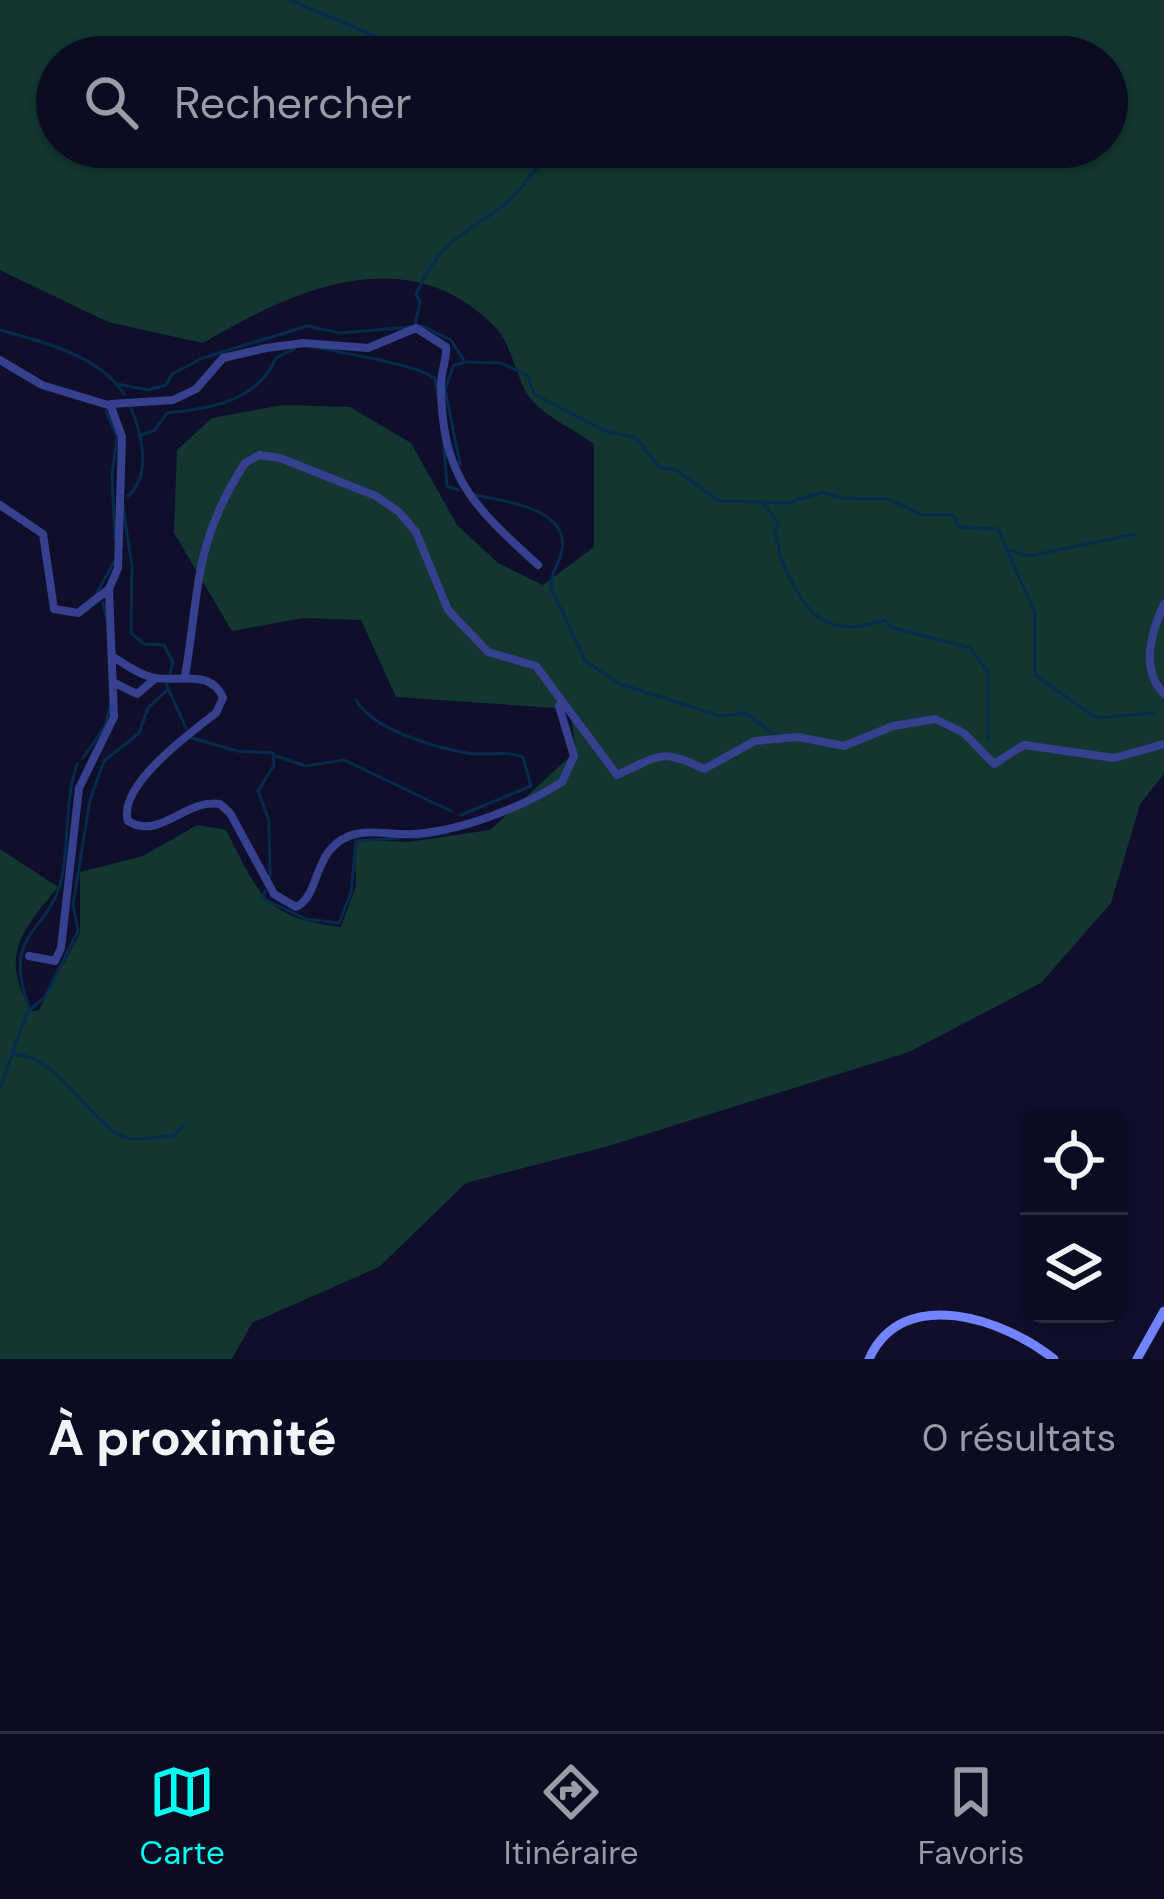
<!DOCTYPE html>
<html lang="fr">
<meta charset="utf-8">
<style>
body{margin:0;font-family:"DM Sans",sans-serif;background:#19192e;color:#f1f3f6}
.controls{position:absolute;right:36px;bottom:36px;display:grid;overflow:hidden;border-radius:24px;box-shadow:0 3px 9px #0004}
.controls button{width:108px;height:108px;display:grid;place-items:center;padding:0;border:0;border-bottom:3px solid #2b2b3f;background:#0b0b21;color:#f1f3f6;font:60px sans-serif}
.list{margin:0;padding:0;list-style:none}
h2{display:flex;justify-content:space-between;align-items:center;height:156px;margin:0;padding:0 48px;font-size:51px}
h2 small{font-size:39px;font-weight:400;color:#9a9ba5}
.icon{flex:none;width:66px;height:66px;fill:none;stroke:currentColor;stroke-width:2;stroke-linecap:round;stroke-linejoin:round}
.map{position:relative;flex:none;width:1164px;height:1359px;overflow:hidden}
.search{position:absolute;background:#0b0b21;box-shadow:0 3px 9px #0004;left:36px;right:36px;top:36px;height:132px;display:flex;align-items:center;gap:30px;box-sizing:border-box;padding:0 42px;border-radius:66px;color:#9a9ba5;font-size:45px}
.sheet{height:372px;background:#0b0b21}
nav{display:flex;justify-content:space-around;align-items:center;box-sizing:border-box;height:168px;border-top:3px solid #2b2b3f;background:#0b0b21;font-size:33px;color:#9a9ba5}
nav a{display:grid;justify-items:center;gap:6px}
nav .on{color:#06fff2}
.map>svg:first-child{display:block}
.green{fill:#113730;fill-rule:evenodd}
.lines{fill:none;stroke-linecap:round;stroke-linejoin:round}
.stream{stroke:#062b4e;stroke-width:3}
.street{stroke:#36408f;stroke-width:8}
.secondary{stroke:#7183ff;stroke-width:9}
</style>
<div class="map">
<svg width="1164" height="1359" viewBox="0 0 1164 1359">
<rect width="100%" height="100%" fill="#0f0f2c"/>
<!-- green -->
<path class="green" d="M 0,0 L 1164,0 L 1164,774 L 1140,804 L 1111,903 L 1041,983 L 909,1052 L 605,1147 L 466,1183 L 379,1267 L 252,1323 L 232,1359 L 0,1359 L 0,849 L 58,887 C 20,933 0,955 31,1011 L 39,1010 L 80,933 L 80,872 L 143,856 L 197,825 L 226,830 C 259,894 264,918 341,927 L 356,886 L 355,840 L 408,842 L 490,830 L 576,751 L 570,709 L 396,697 L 361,620 L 303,618 L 232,631 L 174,533 L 177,450 L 212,418 L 283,405 L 350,407 L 411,443 L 457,525 L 498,563 L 543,585 L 594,547 L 594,444 C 575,430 540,414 528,395 C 515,375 512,345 496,328 C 409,237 294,289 203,343 L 108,322 L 0,270 ZM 57,57 L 1107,57 L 1107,147 L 57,147 Z"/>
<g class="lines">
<!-- stream -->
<path class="stream" d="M 290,0 L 405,49 L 441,57
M 415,324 L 420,302 L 416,294 C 443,238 454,242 500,208 C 515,198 527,179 539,166
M 0,330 C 41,341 100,356 124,394
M 314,347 C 338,352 424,366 435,379 L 438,397
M 117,384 L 148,390 L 166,385 L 172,374 L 203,358 L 307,326 L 340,333 L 422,326 L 451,340 L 465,362 L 501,363 L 527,375 L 534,394 L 605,431 L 636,438 L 660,468 L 675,469 L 719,501 L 788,503 L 822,492 L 841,498 L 888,499 L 922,515 L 953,515 L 959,527 L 998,529 L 1007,550 L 1029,556 L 1135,534
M 106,411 L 117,437 L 112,476 L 115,539
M 139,436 L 155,430 L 167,413 C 211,408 257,402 276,358 L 294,349
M 443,436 L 447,486 L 458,490
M 460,464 L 445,389 L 454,365 L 463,363
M 475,495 C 505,501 574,509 561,554 C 557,568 549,575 552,590 L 585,661 L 620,684 L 720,716 L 745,713 L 775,735
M 128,496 C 152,475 142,433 130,406
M 765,505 L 779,524 L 774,533 C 780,542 778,551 781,559 C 804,610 821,641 885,620 L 890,627 L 970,648 L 988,672 L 988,737
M 123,506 L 132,567 L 131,633 L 144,644 L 164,645 L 173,663 L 170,673
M 1008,552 L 1035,613 L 1035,675 L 1096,718 L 1153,713
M 97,593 L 115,560
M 103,603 L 107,620
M 166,684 L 186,728
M 356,700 C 373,730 434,747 467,753 C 485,756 507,750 523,757 L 531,786 L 461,815
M 192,738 L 237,751 L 273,753 L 274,765 L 258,791 L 269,821 L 270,877
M 276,756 L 306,766 L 344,760 L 451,811
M 83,758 L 105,726 L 110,707
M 415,838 L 447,833
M 265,891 L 262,898 L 306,919 L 339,923 L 351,893 L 356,841 L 400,838
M 29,1007 C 0,929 50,935 62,877 C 69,840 65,800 77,764
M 15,1055 C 62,1053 97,1141 136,1139 C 147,1139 160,1136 173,1136 L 184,1125
M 0,1089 L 27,1012 L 45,997 L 78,931 L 73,905 L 90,800 L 104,761 L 139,733 L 148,708 L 166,691"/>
<!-- street -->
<path class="street" d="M 0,360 L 42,385 L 108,405
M 111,404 L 173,400 L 196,389 L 223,358 L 266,348 L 304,343 L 368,348 L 416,328 L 446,347 C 447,360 441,371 441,384 C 441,477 474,507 538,565
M 0,505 L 43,534 L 54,609 L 78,613 L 109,589 L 118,568 L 122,437 L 111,407
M 1164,604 C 1151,633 1140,669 1164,694
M 115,658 C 126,665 138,674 151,677 C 175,684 211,667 223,698 L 216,713 C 190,733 117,786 128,821 C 160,841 186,798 220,804 L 230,813 L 274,894 L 296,907 C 321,895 312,851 349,836 C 369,828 393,836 414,834 C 461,831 523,807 562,782 L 574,756 L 559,706
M 185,676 C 200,589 193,543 245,463 L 259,455 L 280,458 L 376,496 L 399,512 L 416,532 L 448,610 L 488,652 L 536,666 L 617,775 C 660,756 660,747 704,769 L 755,741 L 798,737 L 844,746 L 893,726 L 935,719 L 964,733 L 994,764 L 1024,745 L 1114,758 L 1164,744
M 115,683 L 137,694 L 156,678
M 29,956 L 55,961 L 61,948 L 79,788 L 114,717 L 109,589"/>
<!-- secondary -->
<path class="secondary" d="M 869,1359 C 903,1284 1004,1319 1054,1359
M 1137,1359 L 1164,1311"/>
</g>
</svg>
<div class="controls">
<button><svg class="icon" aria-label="locate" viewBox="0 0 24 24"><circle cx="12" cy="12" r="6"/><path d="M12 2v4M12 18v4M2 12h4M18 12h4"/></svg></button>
<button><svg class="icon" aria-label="layers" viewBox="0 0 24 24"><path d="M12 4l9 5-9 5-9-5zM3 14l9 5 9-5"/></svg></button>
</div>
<div class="search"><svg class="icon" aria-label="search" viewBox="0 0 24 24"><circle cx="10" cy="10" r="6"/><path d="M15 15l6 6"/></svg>Rechercher</div>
</div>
<section class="sheet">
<h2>À proximité<small>0 résultats</small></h2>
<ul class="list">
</ul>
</section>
<nav>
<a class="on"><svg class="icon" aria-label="map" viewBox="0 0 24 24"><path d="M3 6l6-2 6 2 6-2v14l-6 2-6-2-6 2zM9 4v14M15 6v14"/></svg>Carte</a>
<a><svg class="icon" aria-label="directions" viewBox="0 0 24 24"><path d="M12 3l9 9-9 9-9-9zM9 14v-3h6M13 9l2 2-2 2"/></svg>Itinéraire</a>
<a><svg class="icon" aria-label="saved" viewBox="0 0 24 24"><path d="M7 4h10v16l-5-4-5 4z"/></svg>Favoris</a>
</nav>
